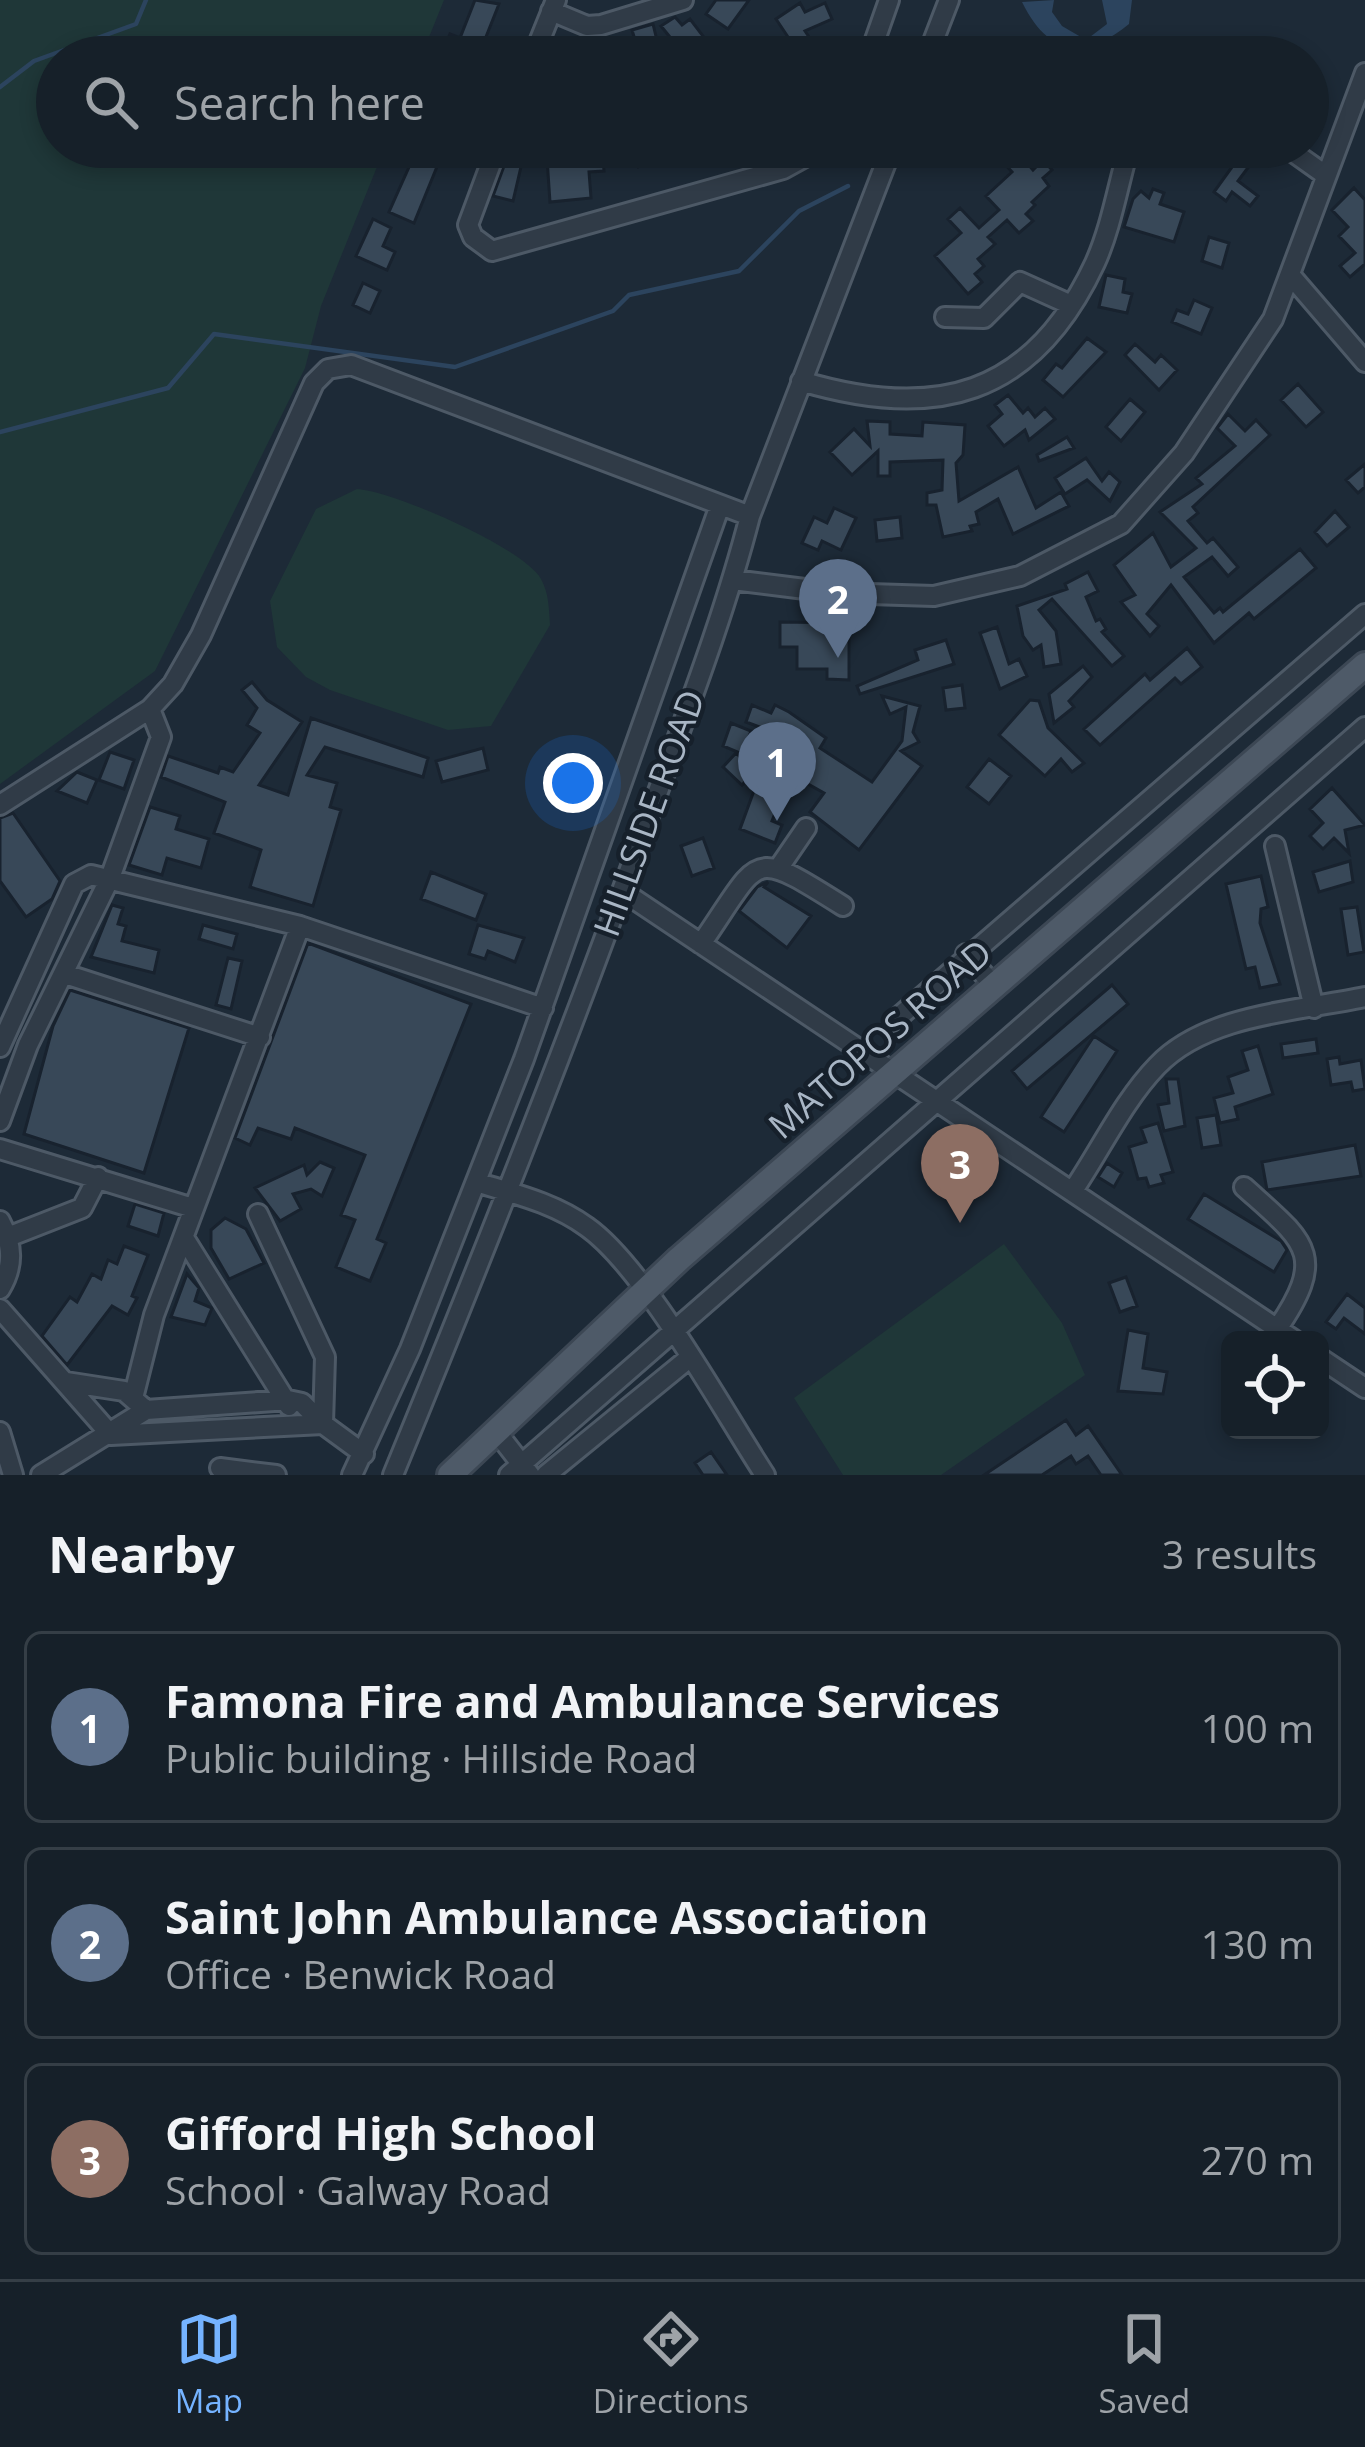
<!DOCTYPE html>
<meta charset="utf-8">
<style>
body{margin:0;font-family:"Open Sans",sans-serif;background:#1f2831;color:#f1f3f6}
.controls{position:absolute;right:36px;bottom:36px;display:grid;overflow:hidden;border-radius:18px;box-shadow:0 6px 18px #0003}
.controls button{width:108px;height:108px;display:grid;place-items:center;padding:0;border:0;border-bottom:3px solid #353e46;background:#162029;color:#f1f3f6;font:60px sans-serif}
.you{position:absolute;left:573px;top:783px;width:42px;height:42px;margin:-30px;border:9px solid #fff;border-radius:50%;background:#1a73e8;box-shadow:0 0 0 18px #1a73e833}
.badge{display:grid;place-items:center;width:78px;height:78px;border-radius:50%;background:#75b3ff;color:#fff;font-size:39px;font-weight:700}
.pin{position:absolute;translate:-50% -99px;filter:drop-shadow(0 3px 6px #0008)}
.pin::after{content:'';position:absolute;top:63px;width:42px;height:36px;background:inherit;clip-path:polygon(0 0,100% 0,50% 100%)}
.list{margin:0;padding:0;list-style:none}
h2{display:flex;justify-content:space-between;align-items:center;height:156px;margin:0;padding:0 48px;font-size:51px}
h2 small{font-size:39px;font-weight:400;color:#9ea3a8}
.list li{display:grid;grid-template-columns:78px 1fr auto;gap:36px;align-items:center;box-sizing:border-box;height:192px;margin:0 24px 24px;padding:0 24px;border:3px solid #353e46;border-radius:18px}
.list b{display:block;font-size:45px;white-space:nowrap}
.list p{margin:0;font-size:39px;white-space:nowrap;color:#9ea3a8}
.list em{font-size:39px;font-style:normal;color:#9ea3a8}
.icon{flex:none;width:66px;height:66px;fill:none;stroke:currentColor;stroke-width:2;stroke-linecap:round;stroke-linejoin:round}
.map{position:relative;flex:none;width:1365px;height:1475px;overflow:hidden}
.search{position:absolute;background:#162029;box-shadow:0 6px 18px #0003;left:36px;right:36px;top:36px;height:132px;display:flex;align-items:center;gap:30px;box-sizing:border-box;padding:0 42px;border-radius:66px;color:#9ea3a8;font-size:45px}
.sheet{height:804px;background:#162029}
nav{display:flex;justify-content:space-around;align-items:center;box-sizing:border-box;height:168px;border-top:3px solid #353e46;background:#162029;font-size:33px;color:#9ea3a8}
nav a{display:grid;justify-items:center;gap:6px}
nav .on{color:#75b3ff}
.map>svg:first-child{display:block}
.green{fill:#1f3738}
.water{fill:#2c445e}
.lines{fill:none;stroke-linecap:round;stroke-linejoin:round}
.stream{stroke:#2c445e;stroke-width:4.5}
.building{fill:#384858;stroke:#18222e;stroke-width:3}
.minor-casing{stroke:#4d5966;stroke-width:24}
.major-casing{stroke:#3c4754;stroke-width:30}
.minor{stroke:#303b47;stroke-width:18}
.major{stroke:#4e5a68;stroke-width:24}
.labels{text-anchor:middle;stroke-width:9;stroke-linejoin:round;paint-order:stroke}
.street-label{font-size:36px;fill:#a9b6c5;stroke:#16202b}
</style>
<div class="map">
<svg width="1365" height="1475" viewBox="0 0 1365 1475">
<rect width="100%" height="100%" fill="#1d2a37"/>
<!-- green -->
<path class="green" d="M 0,0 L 444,0 L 421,57 L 57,57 L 57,147 L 385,147 L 321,306 L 305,368 L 155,671 L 0,784 Z
M 357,489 C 393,491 524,548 541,579 C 549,593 549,610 550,625 L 491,726 L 448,730 L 330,690 L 306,677 L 277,647 L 270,601 L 316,509 Z
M 1004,1244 L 1062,1323 L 1085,1375 L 941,1475 L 843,1475 L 794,1398 Z"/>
<!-- water -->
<path class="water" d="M 1054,0 L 1052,12 L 1062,26 L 1086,40 L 1107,24 L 1102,0 L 1132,0 L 1129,24 C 1084,61 1048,55 1022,2 Z"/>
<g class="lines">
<!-- stream -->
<path class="stream" d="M 1056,57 L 1061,46
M 0,87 L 34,61 L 136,24 L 146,0
M 938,155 L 953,147
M 0,432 L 168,388 L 214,334 L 455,367 L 613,311 L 629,295 L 739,271 L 799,211 L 848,186"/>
</g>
<!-- building -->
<path class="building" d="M 475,0 L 499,4 L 482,47 L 506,57 L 455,57 L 457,51 L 445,46 L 450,34 L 460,38 Z
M 716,0 L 749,0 L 728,29 L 706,14 Z
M 800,3 L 805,12 L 825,3 L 832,19 L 805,31 L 809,37 L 794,46 L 776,19 Z
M 675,17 L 682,25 L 690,19 L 703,36 L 698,39 L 703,57 L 691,57 L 688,47 L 682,52 L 661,26 Z
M 653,24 L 661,57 L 582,57 L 581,52 L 635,40 L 632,30 Z
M 418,147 L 445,147 L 414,223 L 389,212 Z
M 511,147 L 602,147 L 604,171 L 589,172 L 591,198 L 550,202 L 547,158 L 524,154 L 513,201 L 493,196 Z
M 621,147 L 662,147 L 638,167 Z
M 703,147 L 742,147 L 743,150 L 707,161 Z
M 1223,147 L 1253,161 L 1238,181 L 1258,196 L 1250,206 L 1232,192 L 1226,201 L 1214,192 L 1232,167 L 1217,156 Z
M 1015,149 L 1033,170 L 1043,160 L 1052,170 L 1043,178 L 1049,186 L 1032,202 L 1035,205 L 1026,214 L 1033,221 L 1019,233 L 1007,220 L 988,237 L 995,244 L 978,259 L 984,266 L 975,274 L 982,282 L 968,294 L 935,256 L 961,233 L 948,219 L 960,208 L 979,228 L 999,210 L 986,196 L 1012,172 L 1002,161 Z
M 1354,188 L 1365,200 L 1365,264 L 1350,277 L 1340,266 L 1355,253 L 1339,236 L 1348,227 L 1332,210 Z
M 1153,189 L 1164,193 L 1160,204 L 1184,212 L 1174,242 L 1124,227 L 1133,199 L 1141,191 L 1149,198 Z
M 373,219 L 391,228 L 383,246 L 395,252 L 387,270 L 356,256 Z
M 1209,237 L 1229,243 L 1222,268 L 1202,261 Z
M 1106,275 L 1125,279 L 1123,292 L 1132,294 L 1127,313 L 1099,307 Z
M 363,283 L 380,291 L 370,313 L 353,305 Z
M 1194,300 L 1212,308 L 1201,334 L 1172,322 L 1177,310 L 1188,314 Z
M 1087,338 L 1106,352 L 1063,397 L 1043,380 L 1056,364 L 1062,368 Z
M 1135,344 L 1155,362 L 1161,355 L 1177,370 L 1159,390 L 1125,355 Z
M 1298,384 L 1323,412 L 1306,427 L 1281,400 Z
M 1008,395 L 1023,413 L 1028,408 L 1035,417 L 1045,408 L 1055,419 L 1029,440 L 1025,430 L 1004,446 L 988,426 L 1002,414 L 995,405 Z
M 1130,399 L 1145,412 L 1121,441 L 1106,427 Z
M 1228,414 L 1245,431 L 1256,420 L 1270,435 L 1193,507 L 1198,513 L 1188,521 L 1207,543 L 1213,538 L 1238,567 L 1228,576 L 1212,557 L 1184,577 L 1214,613 L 1220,608 L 1223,612 L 1300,549 L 1316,568 L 1254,619 L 1249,613 L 1214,643 L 1171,585 L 1147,614 L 1159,626 L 1150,636 L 1121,602 L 1135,595 L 1114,565 L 1153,533 L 1171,567 L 1196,548 L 1160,512 L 1202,484 L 1196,478 L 1235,446 L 1217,428 Z
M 867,421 L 890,422 L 890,434 L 922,436 L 923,422 L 965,425 L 963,455 L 956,463 L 959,501 L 1018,467 L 1036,508 L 1061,492 L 1069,506 L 1013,534 L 998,499 L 976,512 L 979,524 L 970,526 L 972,531 L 943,537 L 936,505 L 927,505 L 927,493 L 942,490 L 943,460 L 890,462 L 890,476 L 878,476 L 878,451 L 852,475 L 830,452 L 854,429 L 870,446 Z
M 1067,437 L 1074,448 L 1039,461 L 1037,455 Z
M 1086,458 L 1102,481 L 1109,472 L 1120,482 L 1110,501 L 1087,480 L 1065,494 L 1055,478 Z
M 1365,464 L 1365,487 L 1358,493 L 1346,480 Z
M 834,508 L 856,518 L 841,550 L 822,541 L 818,550 L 802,543 L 814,517 L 827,523 Z
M 1335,511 L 1349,527 L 1327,546 L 1315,532 Z
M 900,517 L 902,538 L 877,541 L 875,520 Z
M 1088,572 L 1098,591 L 1086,597 L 1096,621 L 1100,619 L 1106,629 L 1102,632 L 1124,656 L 1112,666 L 1052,599 L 1039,610 L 1056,631 L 1061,664 L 1044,667 L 1041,645 L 1033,650 L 1023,636 L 1017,606 L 1067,589 L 1065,584 Z
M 780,622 L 849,623 L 849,680 L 827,679 L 827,669 L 797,669 L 797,647 L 780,647 Z
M 997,627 L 1009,664 L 1019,659 L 1027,676 L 1000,689 L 980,633 Z
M 946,640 L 954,664 L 860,694 L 857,686 L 918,660 L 915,650 Z
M 1187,648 L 1202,667 L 1181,684 L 1175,678 L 1100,745 L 1084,729 L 1145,674 L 1150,680 Z
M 1083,666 L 1092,677 L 1069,701 L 1074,707 L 1054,723 L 1049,694 Z
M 252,682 L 267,700 L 302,722 L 259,785 L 288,795 L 311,718 L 428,758 L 423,777 L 325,747 L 307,775 L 337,783 L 330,807 L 341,810 L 313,906 L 250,887 L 261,850 L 214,833 L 225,802 L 161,777 L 168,756 L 218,773 L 220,767 L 233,772 L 260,733 L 247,725 L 257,708 L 242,690 Z
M 962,685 L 965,708 L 946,710 L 943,688 Z
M 882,696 L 920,706 L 913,732 L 919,742 L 901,751 L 922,766 L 859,850 L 810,812 L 824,793 L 776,766 L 792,739 L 746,722 L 752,705 L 771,713 L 775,705 L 789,712 L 826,738 L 820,748 L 872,782 L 902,741 L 906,707 L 890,714 Z
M 1030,700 L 1039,701 L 1048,728 L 1084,763 L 1072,772 L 1061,759 L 1045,776 L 999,735 Z
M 731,723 L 751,731 L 742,754 L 723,746 Z
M 483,748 L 488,770 L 442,782 L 436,761 Z
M 110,752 L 134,760 L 124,789 L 99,780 Z
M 736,753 L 755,771 L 742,785 L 723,767 Z
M 989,759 L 1011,776 L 989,804 L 967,787 Z
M 77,772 L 97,780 L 87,803 L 57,791 Z
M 755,788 L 781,798 L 772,821 L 782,825 L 775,843 L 740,829 Z
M 1332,788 L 1365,825 L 1345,830 L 1349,853 L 1334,838 L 1323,849 L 1310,836 L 1323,823 L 1310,809 Z
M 150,807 L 180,816 L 176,829 L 209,839 L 201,868 L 167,858 L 162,875 L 129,865 Z
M 13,813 L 60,881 L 52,899 L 26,917 L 0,881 L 0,818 Z
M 703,838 L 714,868 L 692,876 L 681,846 Z
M 1350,861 L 1353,882 L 1319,892 L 1313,872 Z
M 431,872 L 486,894 L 476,920 L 421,899 Z
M 1261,876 L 1268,907 L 1261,909 L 1260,923 L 1280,984 L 1260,988 L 1255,967 L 1246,969 L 1226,884 Z
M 768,882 L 764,887 L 811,916 L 787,948 L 739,911 L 757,887 Z
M 112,905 L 123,908 L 118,924 L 126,926 L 122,941 L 159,950 L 154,973 L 91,957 Z
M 1357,907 L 1364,952 L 1348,955 L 1341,909 Z
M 203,925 L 237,934 L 233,949 L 199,939 Z
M 478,925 L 524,938 L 515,962 L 488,951 L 485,959 L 469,954 Z
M 308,943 L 471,1004 L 377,1239 L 386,1243 L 370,1281 L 336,1267 L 355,1220 L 341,1215 L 365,1155 L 295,1128 L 291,1139 L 258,1128 L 250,1145 L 235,1138 Z
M 228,958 L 242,961 L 231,1009 L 216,1005 Z
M 1112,985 L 1128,1004 L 1027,1089 L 1012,1071 Z
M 70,990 L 189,1028 L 144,1173 L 24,1134 L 53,1026 Z
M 1094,1036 L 1117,1051 L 1064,1132 L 1041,1117 Z
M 1316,1039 L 1318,1053 L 1283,1058 L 1281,1044 Z
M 1258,1046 L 1273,1094 L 1235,1107 L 1238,1119 L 1220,1123 L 1214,1098 L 1233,1093 L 1228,1077 L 1248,1070 L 1242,1051 Z
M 1339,1057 L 1340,1064 L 1361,1060 L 1365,1089 L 1353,1091 L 1351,1082 L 1331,1085 L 1327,1059 Z
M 1166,1079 L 1178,1079 L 1185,1126 L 1164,1131 L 1158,1105 L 1169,1103 Z
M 1216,1115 L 1221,1145 L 1202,1148 L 1197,1118 Z
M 1158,1123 L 1173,1172 L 1161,1175 L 1164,1183 L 1149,1187 L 1146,1178 L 1138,1179 L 1129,1147 L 1146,1142 L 1141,1128 Z
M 1355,1145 L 1361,1176 L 1267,1190 L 1262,1162 Z
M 320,1162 L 334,1168 L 322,1196 L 311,1189 L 293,1194 L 301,1209 L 280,1221 L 255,1188 L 304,1165 L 307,1175 Z
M 1107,1163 L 1122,1173 L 1114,1187 L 1098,1177 Z
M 1204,1194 L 1281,1241 L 1287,1250 L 1274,1272 L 1188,1219 Z
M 135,1204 L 164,1213 L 158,1236 L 128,1226 Z
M 225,1218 L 246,1229 L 264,1263 L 229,1279 L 211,1248 L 211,1230 Z
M 124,1246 L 148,1255 L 132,1296 L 137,1298 L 128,1315 L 112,1306 L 67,1365 L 42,1336 L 70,1297 L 77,1302 L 92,1274 L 101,1279 L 108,1260 L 117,1264 Z
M 187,1274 L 199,1288 L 195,1301 L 212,1308 L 205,1325 L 171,1317 Z
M 1126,1277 L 1137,1306 L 1120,1312 L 1109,1283 Z
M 1347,1294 L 1365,1308 L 1365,1334 L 1344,1318 L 1336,1329 L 1326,1322 Z
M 1128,1330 L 1148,1334 L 1143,1368 L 1167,1372 L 1163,1394 L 1118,1391 Z
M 1066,1420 L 1076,1435 L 1088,1426 L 1122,1475 L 1101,1475 L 1088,1456 L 1076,1464 L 1071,1456 L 1042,1475 L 984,1475 Z
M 711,1452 L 727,1475 L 703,1475 L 695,1463 Z"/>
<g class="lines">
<!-- minor casing -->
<g class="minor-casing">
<path id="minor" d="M 551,11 L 587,26 L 601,25 L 683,0
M 533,57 L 556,0
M 869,57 L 889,0
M 927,57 L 949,0
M 497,147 L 468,225 L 473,237 L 492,251 L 783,169 L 823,147
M 1286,147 L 1324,174
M 1292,277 L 1365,362
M 945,317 L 984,318 L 1020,282 L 1071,305
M 801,381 C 934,421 1032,398 1095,263 C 1111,228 1118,185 1129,147
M 733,580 L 837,593 L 934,596 L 1020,576 L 1121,524 L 1184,453 L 1273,319 L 1365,73
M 0,805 L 150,709 L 173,684 L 201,635 L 314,383 L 328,369 L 351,365 L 750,516
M 1275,846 L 1314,1008
M 780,866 L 806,828
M 622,891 L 1294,1340
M 701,944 C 762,856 748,846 843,906
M 966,954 L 994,986
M 65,974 L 260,1037
M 894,1021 L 1365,614
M 0,1047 L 74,884 L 91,875 L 300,926 L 543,1008
M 0,1121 L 28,1045 L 110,878 L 161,737 L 150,709
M 0,1149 L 193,1208
M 476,1182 C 515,1194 554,1203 587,1227 C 645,1268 723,1411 765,1475
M 1244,1187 C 1304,1241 1329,1254 1277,1329
M 1074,1189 C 1101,1149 1124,1100 1157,1066 C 1206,1014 1299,1011 1365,997
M 258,1214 L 325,1357 L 323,1424
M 0,1221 C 13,1245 14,1266 0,1289
M 8,1237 L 82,1208 L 98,1177
M 186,1241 L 289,1406
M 0,1309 L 111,1435 L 323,1424 L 364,1454
M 1320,1358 L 1365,1388
M 66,1382 L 124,1391 L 146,1410 L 288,1400 L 302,1403 L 323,1424
M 133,1398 L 154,1315 L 300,926
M 495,1430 L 530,1475
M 0,1432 L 13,1475
M 220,1468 L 276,1475
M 41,1475 L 146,1410
M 352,1475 L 410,1349 L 524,1059 L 719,508
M 393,1475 C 482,1258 569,1040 648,819 C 684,719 723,620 750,516 L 892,147
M 509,1475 L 1365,727
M 546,1475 L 688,1359"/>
</g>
<!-- major casing -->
<g class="major-casing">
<path id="major" d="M 450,1475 L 679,1259 L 1365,665"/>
</g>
<!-- minor -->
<use href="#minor" class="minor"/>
<!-- major -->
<use href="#major" class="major"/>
</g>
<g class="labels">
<!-- street labels -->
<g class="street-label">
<text transform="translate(649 813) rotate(-70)" y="13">HILLSIDE ROAD</text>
<text transform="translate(880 1039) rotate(-41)" y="13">MATOPOS ROAD</text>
</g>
</g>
</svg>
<div class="controls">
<button><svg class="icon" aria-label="locate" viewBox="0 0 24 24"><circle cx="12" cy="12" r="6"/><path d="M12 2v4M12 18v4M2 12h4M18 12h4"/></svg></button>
</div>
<div class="you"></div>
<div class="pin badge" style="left:777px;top:821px;background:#5c6f8a">1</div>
<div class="pin badge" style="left:838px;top:658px;background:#5c6f8a">2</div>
<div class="pin badge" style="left:960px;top:1223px;background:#8d6e63">3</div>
<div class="search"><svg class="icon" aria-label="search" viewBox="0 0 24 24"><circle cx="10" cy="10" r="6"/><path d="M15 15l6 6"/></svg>Search here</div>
</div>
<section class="sheet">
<h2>Nearby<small>3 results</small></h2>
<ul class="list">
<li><span class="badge" style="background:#5c6f8a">1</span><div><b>Famona Fire and Ambulance Services</b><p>Public building · Hillside Road</p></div><em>100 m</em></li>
<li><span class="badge" style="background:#5c6f8a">2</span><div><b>Saint John Ambulance Association</b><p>Office · Benwick Road</p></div><em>130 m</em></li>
<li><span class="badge" style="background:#8d6e63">3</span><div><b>Gifford High School</b><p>School · Galway Road</p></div><em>270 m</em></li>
</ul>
</section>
<nav>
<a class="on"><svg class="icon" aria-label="map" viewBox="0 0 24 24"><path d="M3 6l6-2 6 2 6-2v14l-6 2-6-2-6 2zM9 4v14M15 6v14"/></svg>Map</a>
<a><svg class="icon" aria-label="directions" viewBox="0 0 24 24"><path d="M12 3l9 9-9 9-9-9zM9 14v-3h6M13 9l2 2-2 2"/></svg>Directions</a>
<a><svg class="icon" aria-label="saved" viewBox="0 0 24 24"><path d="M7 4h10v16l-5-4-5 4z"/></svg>Saved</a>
</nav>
